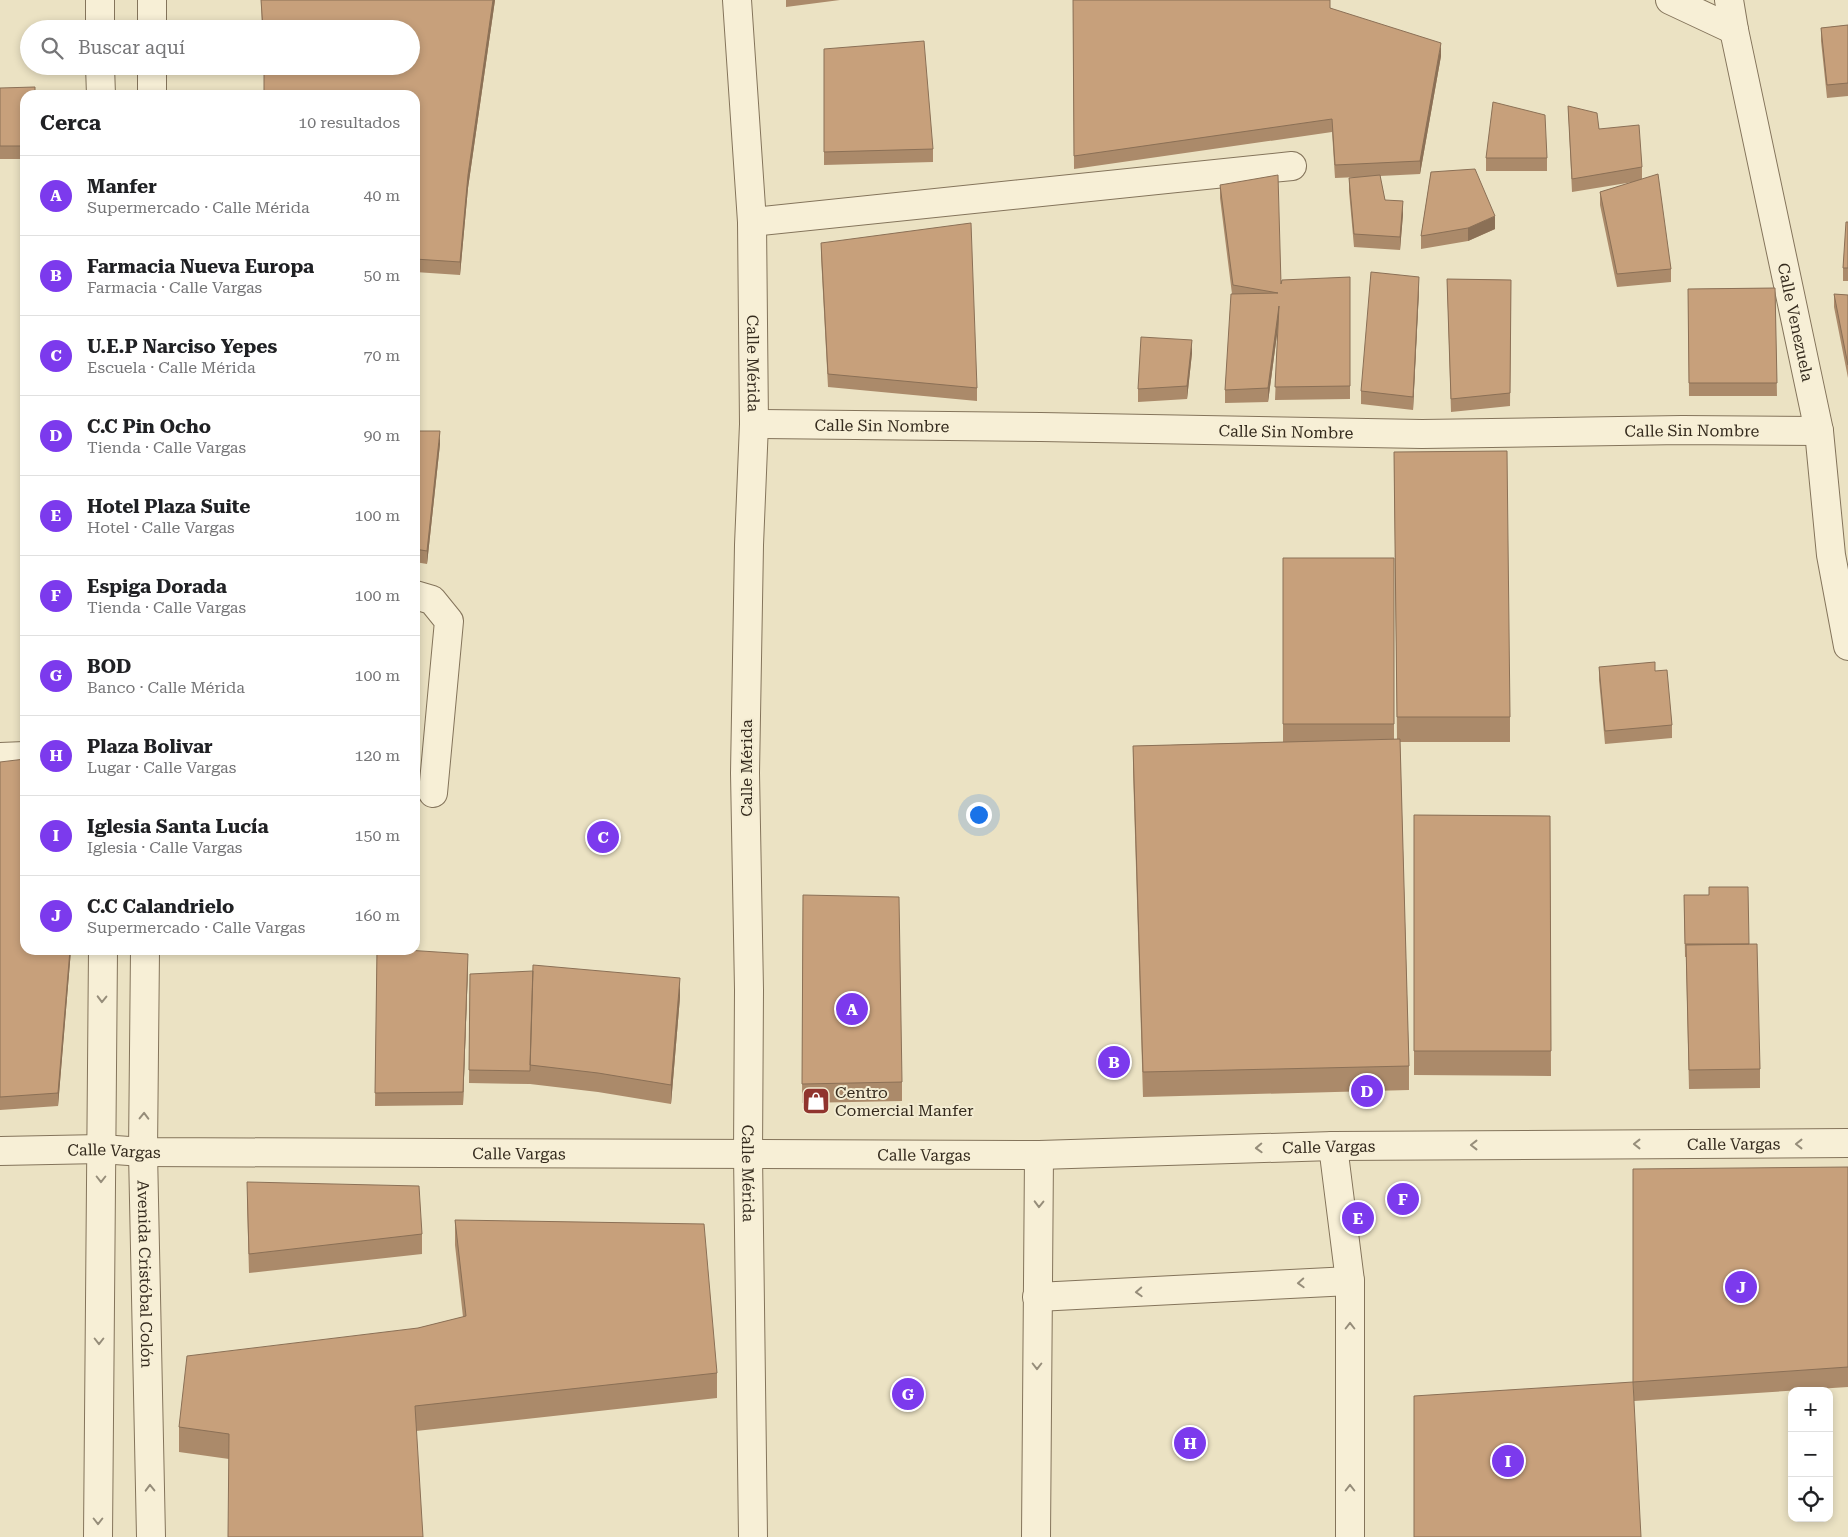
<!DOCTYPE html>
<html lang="es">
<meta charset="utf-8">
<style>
body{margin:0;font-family:"Roboto Serif",serif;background:#f6f6f6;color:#202124}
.controls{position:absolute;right:15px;bottom:15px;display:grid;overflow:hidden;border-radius:10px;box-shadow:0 2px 8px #0003}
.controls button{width:45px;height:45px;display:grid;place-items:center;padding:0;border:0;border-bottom:1px solid #e0e0e0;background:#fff;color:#202124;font:25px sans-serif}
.you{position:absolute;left:978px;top:814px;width:18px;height:18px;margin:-12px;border:4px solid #fff;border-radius:50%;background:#1a73e8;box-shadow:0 0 0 8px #1a73e833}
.badge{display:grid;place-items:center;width:32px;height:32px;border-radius:50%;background:#7c3aed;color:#fff;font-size:16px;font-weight:700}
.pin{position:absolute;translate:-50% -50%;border:2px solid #fff;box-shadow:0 1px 5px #0006}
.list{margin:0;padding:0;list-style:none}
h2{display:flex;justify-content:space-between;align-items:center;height:65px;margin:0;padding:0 20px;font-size:21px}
h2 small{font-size:16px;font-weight:400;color:#757577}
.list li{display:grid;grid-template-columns:32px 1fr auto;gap:15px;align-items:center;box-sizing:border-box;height:80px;padding:0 20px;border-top:1px solid #e0e0e0}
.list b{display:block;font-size:19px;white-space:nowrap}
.list p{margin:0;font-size:16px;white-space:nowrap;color:#757577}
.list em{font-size:16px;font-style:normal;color:#757577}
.icon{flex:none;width:28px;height:28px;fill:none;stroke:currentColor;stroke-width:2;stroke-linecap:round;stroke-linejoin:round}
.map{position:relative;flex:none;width:1848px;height:1537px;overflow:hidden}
.search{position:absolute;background:#fff;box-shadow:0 2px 8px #0003;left:20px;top:20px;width:400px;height:55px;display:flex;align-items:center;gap:12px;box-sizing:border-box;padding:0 18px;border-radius:28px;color:#757577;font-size:19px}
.panel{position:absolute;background:#fff;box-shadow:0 2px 8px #0003;left:20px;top:90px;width:400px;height:865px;border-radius:15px}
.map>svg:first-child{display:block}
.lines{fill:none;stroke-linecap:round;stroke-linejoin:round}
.minor-casing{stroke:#84745b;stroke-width:30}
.minor{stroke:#f7efd6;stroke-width:28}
.wall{fill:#ab8a6a}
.shaded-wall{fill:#8b7056}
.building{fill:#c7a07b;stroke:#8b7056}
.oneway{stroke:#968d7a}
.labels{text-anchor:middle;stroke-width:4;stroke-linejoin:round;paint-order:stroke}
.street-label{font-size:16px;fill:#352b1e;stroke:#f3ecd2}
.poi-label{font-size:16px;fill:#352b1e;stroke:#f3ecd2;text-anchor:start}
</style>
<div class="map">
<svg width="1848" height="1537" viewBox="0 0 1848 1537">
<rect width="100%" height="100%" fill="#ebe2c3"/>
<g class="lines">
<!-- minor casing -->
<g class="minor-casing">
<g id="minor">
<path d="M 100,0 L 100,29"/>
<path id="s1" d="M 737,0 L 752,222 L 754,424 L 749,545 L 745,773 L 749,990 L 748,1154 L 753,1537"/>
<path d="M 1670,0 L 1734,30"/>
<path id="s2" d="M 1729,0 L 1734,30 L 1819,431 L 1831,555 L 1848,646"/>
<path d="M 152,29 L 152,0"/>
<path d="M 100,66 L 101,95"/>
<path d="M 152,95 L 152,66"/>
<path d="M 752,222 L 1292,166"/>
<path id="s3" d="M 754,424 L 1041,427 L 1422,434 L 1682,430 L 1819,431"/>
<path d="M 415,595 L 432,600 L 449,621 L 433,793"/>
<path d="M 0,757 L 25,756"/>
<path id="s4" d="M 145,950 L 143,1152 L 151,1537"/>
<path d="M 1333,1146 L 1350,1281 L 1350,1537"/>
<path id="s5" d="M 0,1151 L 101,1149 L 143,1152 L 1039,1155 L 1333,1146 L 1848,1143"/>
<path d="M 1037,1297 L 1350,1281"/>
<path d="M 98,1537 L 103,950"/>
<path d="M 1036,1537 L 1039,1155"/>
</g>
</g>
<!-- minor -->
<use href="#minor" class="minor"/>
</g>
<!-- wall -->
<path class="wall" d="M 261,0 L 495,0 L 468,188 L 460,275 L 415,272 L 415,95 L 411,29 L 262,29 Z
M 786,0 L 840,0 L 786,7 Z
M 1073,0 L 1330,8 L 1441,56 L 1420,174 L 1380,176 L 1385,200 L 1403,214 L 1400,250 L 1354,247 L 1349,191 L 1349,178 L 1359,177 L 1335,178 L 1332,132 L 1074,169 Z
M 1848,25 L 1848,96 L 1827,98 L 1821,41 L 1821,28 Z
M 824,49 L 933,149 L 933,162 L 824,165 Z
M 0,88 L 25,95 L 25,159 L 0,159 Z
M 1568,106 L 1599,129 L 1642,167 L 1642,179 L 1671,269 L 1671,282 L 1617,287 L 1600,205 L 1600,192 L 1633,182 L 1572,192 Z
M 1486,158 L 1547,158 L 1547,171 L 1486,171 Z
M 1431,172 L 1495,229 L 1468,241 L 1421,249 L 1421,236 Z
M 1220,185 L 1281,284 L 1350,277 L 1350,399 L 1275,400 L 1278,327 L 1268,402 L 1225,403 L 1225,390 L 1232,294 L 1220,198 Z
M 1848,222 L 1848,281 L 1843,281 L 1843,268 Z
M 821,243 L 977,388 L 977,401 L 828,387 L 821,256 Z
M 1447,279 L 1511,280 L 1510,406 L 1451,412 Z
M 1775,288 L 1777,396 L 1689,396 L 1688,289 Z
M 1419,290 L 1413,410 L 1361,404 L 1361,391 Z
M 1834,294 L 1848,295 L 1848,378 L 1834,307 Z
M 1192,353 L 1187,399 L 1138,402 L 1138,389 Z
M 415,431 L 440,444 L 427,564 L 415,562 Z
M 1394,452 L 1510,717 L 1510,742 L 1400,742 L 1409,1066 L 1409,1090 L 1143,1097 L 1133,770 L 1133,746 L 1283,742 L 1283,558 L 1394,558 L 1394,739 L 1397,739 Z
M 1599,667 L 1655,671 L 1672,725 L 1672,738 L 1605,744 L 1599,680 Z
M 0,762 L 71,950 L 58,1106 L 0,1110 Z
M 1414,815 L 1550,816 L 1551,1076 L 1414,1075 Z
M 803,895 L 902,1082 L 902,1101 L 802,1103 Z
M 1684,895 L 1709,895 L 1749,944 L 1760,1069 L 1760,1088 L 1689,1089 L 1686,957 L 1685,957 Z
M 377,950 L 468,967 L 463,1105 L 375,1106 Z
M 470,974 L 680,997 L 671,1104 L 598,1092 L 530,1084 L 469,1083 Z
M 1848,1167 L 1848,1387 L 1634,1401 L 1633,1382 Z
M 247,1201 L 422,1234 L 422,1254 L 249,1273 Z
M 455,1220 L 717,1373 L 717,1398 L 416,1431 L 229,1459 L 179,1452 L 179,1427 L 418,1328 L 463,1317 L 455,1245 Z"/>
<!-- shaded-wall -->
<path class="shaded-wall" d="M 493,0 L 495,0 L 468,188 L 460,275 L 460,262 L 468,175 Z
M 1441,43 L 1441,56 L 1420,174 L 1420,161 Z
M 1403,201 L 1403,214 L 1400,250 L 1400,237 Z
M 1495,216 L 1495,229 L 1468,241 L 1468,228 Z
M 1419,277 L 1419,290 L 1413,410 L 1413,397 Z
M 1279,306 L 1279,319 L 1268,402 L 1268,388 Z
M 1192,340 L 1192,353 L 1187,399 L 1187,386 Z
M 440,431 L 440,444 L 427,564 L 427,551 Z
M 70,950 L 71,950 L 58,1106 L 58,1093 Z
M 468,954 L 468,967 L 463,1105 L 463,1092 Z
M 680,978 L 680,997 L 671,1104 L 671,1085 Z"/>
<!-- building -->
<path class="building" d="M 261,0 L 493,0 L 468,175 L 460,262 L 415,259 L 415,95 L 264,95 L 264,66 L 411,66 L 411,29 L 263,29 Z
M 1073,0 L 1330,0 L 1330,8 L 1441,43 L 1420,161 L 1335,165 L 1332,119 L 1074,156 Z
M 1848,25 L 1848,83 L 1827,85 L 1821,28 Z
M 924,41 L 933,149 L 824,152 L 824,49 Z
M 35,87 L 35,95 L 25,95 L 25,146 L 0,146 L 0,88 Z
M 1493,102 L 1545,115 L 1547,158 L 1486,158 Z
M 1568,106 L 1597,113 L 1599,129 L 1639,125 L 1642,167 L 1572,179 Z
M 1475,169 L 1495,216 L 1468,228 L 1421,236 L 1431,172 Z
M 1658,174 L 1671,269 L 1617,274 L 1600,192 Z
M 1278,175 L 1281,284 L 1282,280 L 1350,277 L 1350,386 L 1275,387 L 1279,306 L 1268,388 L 1225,390 L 1231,294 L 1278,293 L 1233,285 L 1220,185 Z
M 1380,175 L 1385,200 L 1403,201 L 1400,237 L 1354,234 L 1349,178 Z
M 1846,222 L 1848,222 L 1848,268 L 1843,268 Z
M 971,223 L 977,388 L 828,374 L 821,243 Z
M 1371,272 L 1419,277 L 1413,397 L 1361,391 Z
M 1447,279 L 1511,280 L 1510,393 L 1451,399 Z
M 1775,288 L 1777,383 L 1689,383 L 1688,289 Z
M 1834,294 L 1848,295 L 1848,365 Z
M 1141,337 L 1192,340 L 1187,386 L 1138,389 Z
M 415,431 L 440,431 L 427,551 L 415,549 Z
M 1507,451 L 1510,717 L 1397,717 L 1394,452 Z
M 1283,558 L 1394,558 L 1394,724 L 1283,724 Z
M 1655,662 L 1655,671 L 1667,670 L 1672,725 L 1605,731 L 1599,667 Z
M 1400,739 L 1409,1066 L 1143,1072 L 1133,746 Z
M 25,759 L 25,950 L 70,950 L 58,1093 L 0,1097 L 0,762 Z
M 1414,815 L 1550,816 L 1551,1051 L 1414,1051 Z
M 1709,887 L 1748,887 L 1749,944 L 1685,944 L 1684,895 L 1709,895 Z
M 803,895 L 899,897 L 902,1082 L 802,1084 Z
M 1757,944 L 1760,1069 L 1689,1070 L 1686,945 Z
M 377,950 L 406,950 L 468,954 L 463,1092 L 375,1093 Z
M 533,965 L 680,978 L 671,1085 L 598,1073 L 530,1065 Z
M 533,971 L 530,1071 L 469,1070 L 470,974 Z
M 1848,1167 L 1848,1367 L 1633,1382 L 1633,1169 Z
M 247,1182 L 419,1186 L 422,1234 L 249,1254 Z
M 455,1220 L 704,1224 L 717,1373 L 415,1406 L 423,1537 L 228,1537 L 229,1434 L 179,1427 L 187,1356 L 418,1328 L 466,1316 Z
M 1633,1382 L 1641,1537 L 1414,1537 L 1414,1396 Z"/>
<!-- one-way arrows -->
<defs><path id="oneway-chevron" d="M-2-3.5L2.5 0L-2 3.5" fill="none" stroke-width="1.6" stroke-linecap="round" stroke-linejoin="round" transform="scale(1.25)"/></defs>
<g class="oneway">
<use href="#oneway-chevron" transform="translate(102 999) rotate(91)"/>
<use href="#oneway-chevron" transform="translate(144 1116) rotate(-89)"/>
<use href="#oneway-chevron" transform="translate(1637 1144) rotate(180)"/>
<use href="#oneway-chevron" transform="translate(1799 1144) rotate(180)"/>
<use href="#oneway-chevron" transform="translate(1474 1145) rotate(180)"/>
<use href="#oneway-chevron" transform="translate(1259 1148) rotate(178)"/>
<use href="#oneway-chevron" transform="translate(101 1179) rotate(90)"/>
<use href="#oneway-chevron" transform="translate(1039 1204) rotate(91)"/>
<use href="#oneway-chevron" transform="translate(1301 1283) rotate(177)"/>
<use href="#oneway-chevron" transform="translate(1139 1292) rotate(177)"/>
<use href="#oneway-chevron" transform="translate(1350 1326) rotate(-90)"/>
<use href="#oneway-chevron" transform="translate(99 1341) rotate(90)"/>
<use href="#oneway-chevron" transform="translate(1037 1366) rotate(90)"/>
<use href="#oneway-chevron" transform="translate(150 1488) rotate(-91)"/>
<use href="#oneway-chevron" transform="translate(1350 1488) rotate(-90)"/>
<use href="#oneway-chevron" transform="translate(98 1521) rotate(90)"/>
</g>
<!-- icons -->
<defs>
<g id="shop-square" transform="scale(1.4375)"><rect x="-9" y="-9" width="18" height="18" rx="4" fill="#90342e" stroke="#f3ecd2"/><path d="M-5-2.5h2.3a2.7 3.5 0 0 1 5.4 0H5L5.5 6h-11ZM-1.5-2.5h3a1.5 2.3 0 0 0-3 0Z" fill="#fff"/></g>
</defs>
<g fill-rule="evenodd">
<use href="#shop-square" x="816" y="1101"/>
</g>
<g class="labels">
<!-- street labels -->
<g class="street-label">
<text dy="6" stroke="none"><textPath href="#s2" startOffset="329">Calle Venezuela</textPath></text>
<text dy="6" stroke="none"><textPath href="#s1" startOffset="364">Calle Mérida</textPath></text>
<text dy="6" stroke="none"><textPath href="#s3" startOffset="128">Calle Sin Nombre</textPath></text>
<text dy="6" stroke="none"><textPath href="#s3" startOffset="938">Calle Sin Nombre</textPath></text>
<text dy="6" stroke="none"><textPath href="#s3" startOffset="532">Calle Sin Nombre</textPath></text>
<text transform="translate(746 768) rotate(-90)" y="6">Calle Mérida</text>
<text dy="6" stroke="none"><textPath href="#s5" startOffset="1734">Calle Vargas</textPath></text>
<text dy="6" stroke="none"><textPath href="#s5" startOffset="1329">Calle Vargas</textPath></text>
<text dy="6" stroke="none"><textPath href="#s5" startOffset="114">Calle Vargas</textPath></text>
<text dy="6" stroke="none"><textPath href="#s5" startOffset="519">Calle Vargas</textPath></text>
<text dy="6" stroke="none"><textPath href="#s5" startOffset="924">Calle Vargas</textPath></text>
<text dy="6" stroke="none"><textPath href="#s1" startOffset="1174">Calle Mérida</textPath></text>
<text dy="6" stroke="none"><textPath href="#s4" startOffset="324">Avenida Cristóbal Colón</textPath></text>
</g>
<!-- poi labels -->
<g class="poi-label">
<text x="835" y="1098">Centro<tspan x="835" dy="18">Comercial Manfer</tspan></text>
</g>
</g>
</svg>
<div class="controls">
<button>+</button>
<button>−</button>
<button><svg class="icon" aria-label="locate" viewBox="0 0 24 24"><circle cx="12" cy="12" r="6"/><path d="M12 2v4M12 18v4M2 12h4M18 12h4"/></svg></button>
</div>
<div class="you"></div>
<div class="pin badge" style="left:852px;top:1009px">A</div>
<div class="pin badge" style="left:1114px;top:1062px">B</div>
<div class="pin badge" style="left:603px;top:837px">C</div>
<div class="pin badge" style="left:1367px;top:1091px">D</div>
<div class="pin badge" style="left:1358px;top:1218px">E</div>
<div class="pin badge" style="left:1403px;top:1199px">F</div>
<div class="pin badge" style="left:908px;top:1394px">G</div>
<div class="pin badge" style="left:1190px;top:1443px">H</div>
<div class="pin badge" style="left:1508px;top:1461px">I</div>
<div class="pin badge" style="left:1741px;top:1287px">J</div>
<div class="search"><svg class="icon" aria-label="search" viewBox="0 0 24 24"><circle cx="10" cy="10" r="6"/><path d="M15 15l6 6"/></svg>Buscar aquí</div>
<section class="panel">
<h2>Cerca<small>10 resultados</small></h2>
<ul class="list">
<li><span class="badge">A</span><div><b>Manfer</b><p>Supermercado · Calle Mérida</p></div><em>40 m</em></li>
<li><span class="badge">B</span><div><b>Farmacia Nueva Europa</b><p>Farmacia · Calle Vargas</p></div><em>50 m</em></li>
<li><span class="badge">C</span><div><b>U.E.P Narciso Yepes</b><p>Escuela · Calle Mérida</p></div><em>70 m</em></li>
<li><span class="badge">D</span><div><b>C.C Pin Ocho</b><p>Tienda · Calle Vargas</p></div><em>90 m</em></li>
<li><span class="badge">E</span><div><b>Hotel Plaza Suite</b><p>Hotel · Calle Vargas</p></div><em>100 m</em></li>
<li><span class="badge">F</span><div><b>Espiga Dorada</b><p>Tienda · Calle Vargas</p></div><em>100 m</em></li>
<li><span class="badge">G</span><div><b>BOD</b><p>Banco · Calle Mérida</p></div><em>100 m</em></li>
<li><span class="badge">H</span><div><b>Plaza Bolivar</b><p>Lugar · Calle Vargas</p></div><em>120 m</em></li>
<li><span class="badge">I</span><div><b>Iglesia Santa Lucía</b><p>Iglesia · Calle Vargas</p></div><em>150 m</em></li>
<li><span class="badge">J</span><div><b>C.C Calandrielo</b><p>Supermercado · Calle Vargas</p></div><em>160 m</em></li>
</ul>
</section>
</div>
